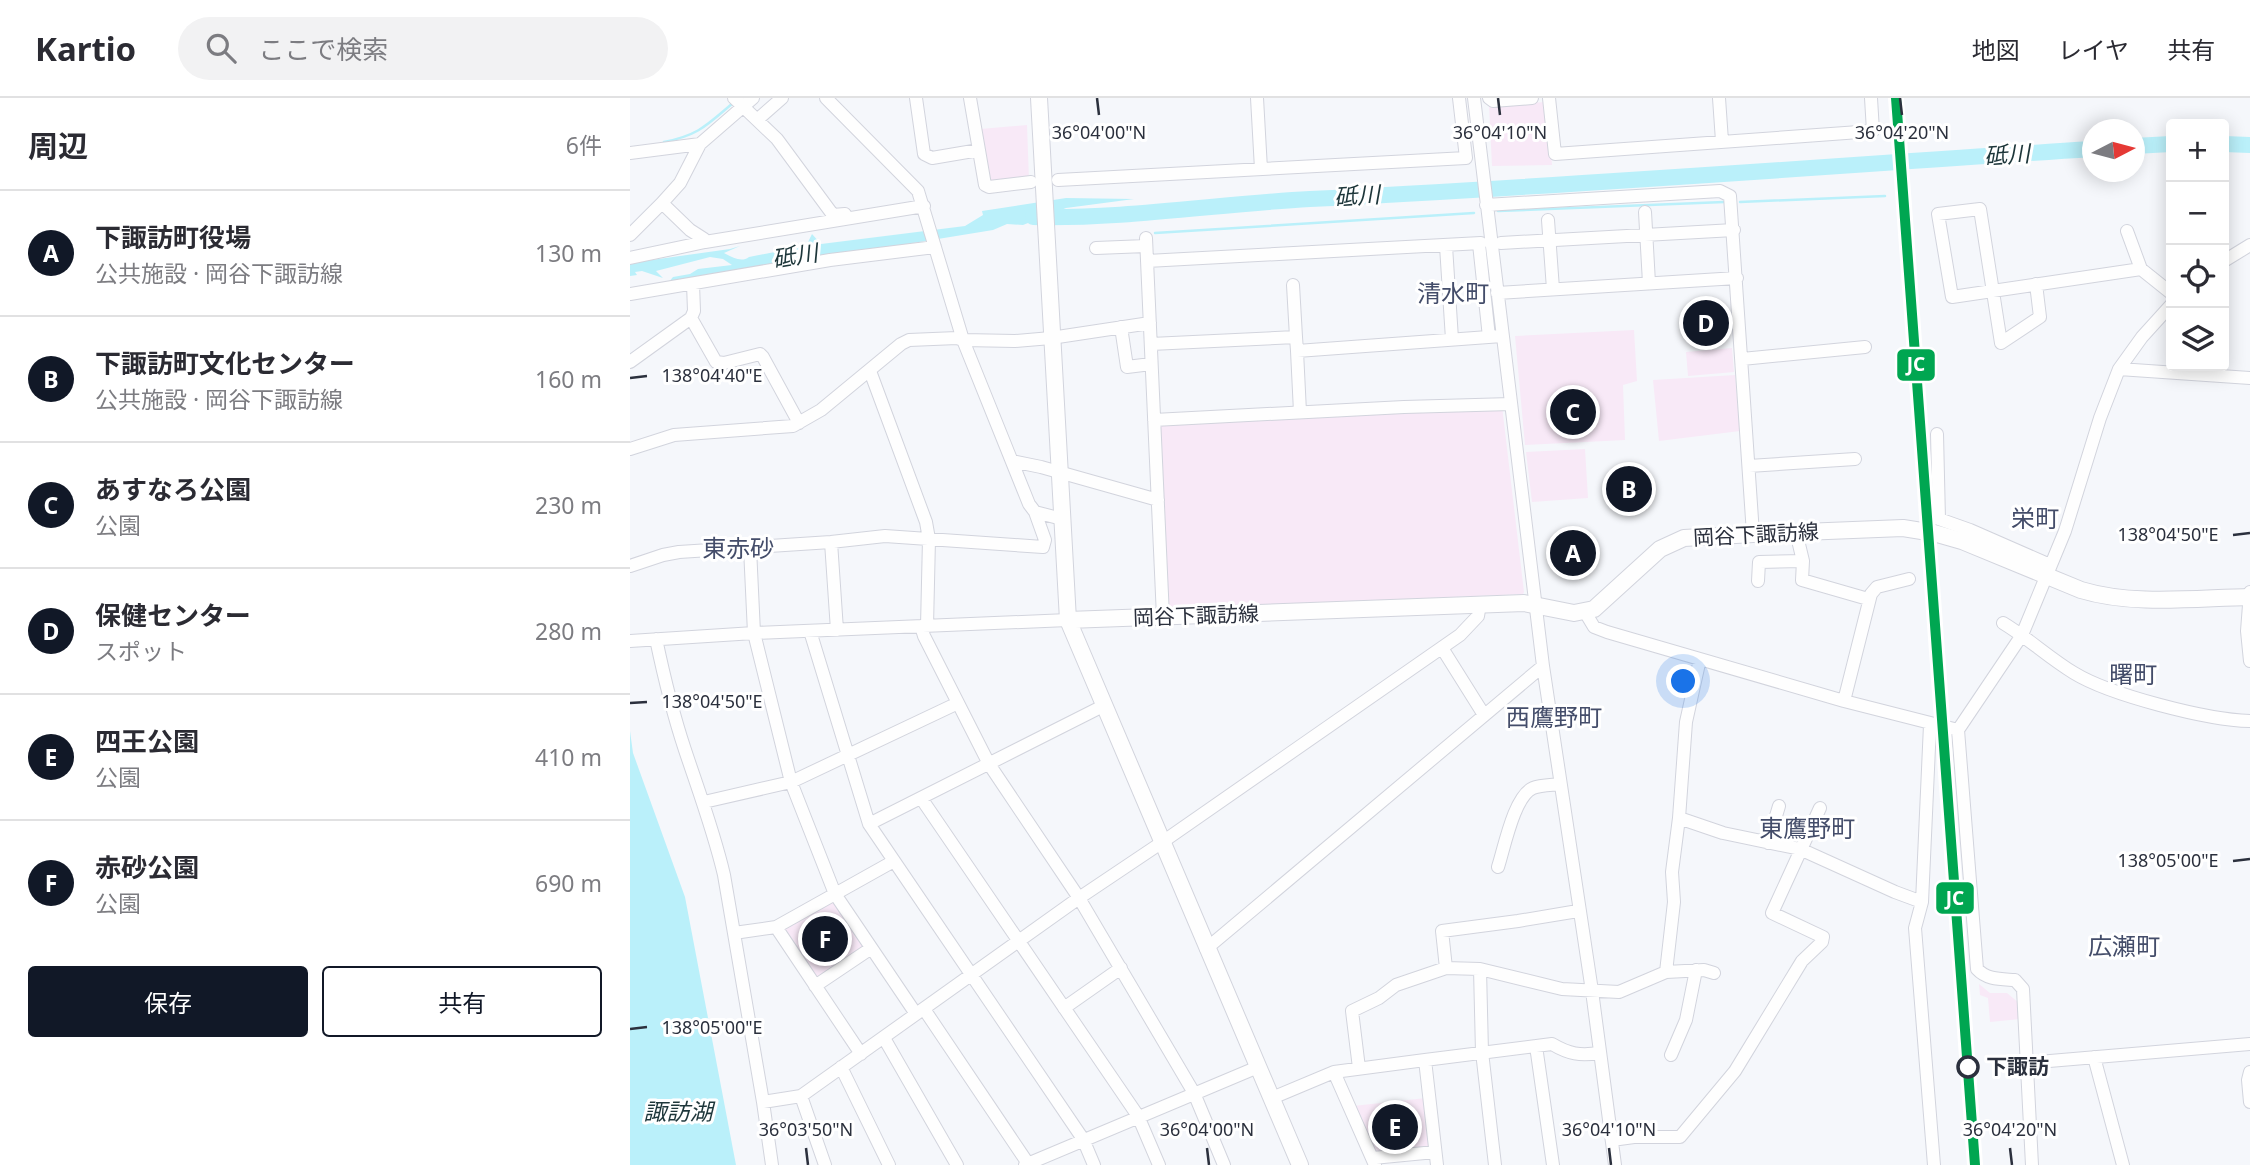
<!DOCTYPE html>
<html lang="ja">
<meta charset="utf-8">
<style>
body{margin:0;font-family:"Noto Sans","Noto Sans JP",sans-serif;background:#f2f2f3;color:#2b2b33}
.controls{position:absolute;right:21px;top:21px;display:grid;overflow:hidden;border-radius:7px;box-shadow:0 4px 18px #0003}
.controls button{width:63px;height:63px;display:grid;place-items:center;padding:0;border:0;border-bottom:2px solid #e1e1e2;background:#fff;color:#2b2b33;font:35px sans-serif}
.compass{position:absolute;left:1452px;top:21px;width:63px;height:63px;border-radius:50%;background:#fff;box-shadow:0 4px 18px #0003;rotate:84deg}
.you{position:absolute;left:1054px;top:584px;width:24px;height:24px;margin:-18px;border:5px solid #fff;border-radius:50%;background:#1a73e8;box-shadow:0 0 0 10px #1a73e833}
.badge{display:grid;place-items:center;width:46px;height:46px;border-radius:50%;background:#111827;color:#fff;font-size:23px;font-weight:700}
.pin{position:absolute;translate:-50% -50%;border:4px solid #fff;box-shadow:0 2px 7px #0006}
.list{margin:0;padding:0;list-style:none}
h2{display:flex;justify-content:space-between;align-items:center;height:91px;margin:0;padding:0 28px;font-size:30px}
h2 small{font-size:23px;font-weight:400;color:#7c7c81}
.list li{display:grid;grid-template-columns:46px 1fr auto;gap:21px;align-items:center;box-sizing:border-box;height:126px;padding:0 28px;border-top:2px solid #e1e1e2}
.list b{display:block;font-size:26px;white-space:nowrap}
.list p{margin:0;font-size:23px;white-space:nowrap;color:#7c7c81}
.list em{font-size:23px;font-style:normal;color:#7c7c81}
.actions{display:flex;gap:14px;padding:21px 28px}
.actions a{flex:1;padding:16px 0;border:2px solid #111827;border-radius:7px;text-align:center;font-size:24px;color:#111827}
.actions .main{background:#111827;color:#fff}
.icon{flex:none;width:38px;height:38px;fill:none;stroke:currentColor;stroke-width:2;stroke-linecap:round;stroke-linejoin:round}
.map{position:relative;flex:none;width:1620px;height:1067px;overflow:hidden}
header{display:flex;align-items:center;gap:42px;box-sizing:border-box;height:98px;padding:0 35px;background:#fff;border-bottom:2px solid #e1e1e2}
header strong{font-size:33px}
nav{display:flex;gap:38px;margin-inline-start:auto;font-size:24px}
.search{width:490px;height:63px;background:#f2f2f3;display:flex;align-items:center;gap:18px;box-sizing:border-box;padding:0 24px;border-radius:38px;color:#7c7c81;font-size:26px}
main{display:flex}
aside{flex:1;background:#fff}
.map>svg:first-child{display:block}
.green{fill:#f8e9f7}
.water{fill:#baf0fa}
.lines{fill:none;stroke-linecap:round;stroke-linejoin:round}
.stream{stroke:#baf0fa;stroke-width:2.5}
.river{stroke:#baf0fa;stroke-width:16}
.minor-casing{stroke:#d2d4dd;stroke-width:14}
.major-casing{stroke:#d2d4dd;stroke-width:18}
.minor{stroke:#fefefe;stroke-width:12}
.major{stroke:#fefefe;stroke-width:16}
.rail-1-casing{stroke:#fff;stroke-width:16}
.rail-1{stroke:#00a651;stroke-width:10}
.ticks{fill:none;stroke:#2b303d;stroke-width:2.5}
.stop-dot{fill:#fff;stroke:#2b303d;stroke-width:3.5}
.labels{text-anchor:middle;stroke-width:6;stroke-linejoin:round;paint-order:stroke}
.street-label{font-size:21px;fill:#2b303d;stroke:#fff}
.stop-label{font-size:21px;font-weight:bold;fill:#2b303d;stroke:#fff;text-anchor:start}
.water-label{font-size:23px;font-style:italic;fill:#1d363a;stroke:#fff}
.quarter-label{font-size:24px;fill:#444d6a;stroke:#fff}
.ticks-label{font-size:18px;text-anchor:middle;fill:#2b303d;stroke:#fff;stroke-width:6;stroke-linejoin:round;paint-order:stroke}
.line-badge{stroke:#fff;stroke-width:2.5}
.badge-label{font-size:19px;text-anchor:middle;font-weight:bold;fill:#fff}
</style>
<header>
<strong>Kartio</strong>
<div class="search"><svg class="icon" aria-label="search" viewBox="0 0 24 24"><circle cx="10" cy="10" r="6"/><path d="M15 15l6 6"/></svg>ここで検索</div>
<nav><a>地図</a><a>レイヤ</a><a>共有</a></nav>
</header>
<main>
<aside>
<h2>周辺<small>6件</small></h2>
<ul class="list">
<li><span class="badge">A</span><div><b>下諏訪町役場</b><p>公共施設 · 岡谷下諏訪線</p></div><em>130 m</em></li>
<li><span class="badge">B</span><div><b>下諏訪町文化センター</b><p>公共施設 · 岡谷下諏訪線</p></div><em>160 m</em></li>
<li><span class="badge">C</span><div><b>あすなろ公園</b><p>公園</p></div><em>230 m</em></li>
<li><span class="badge">D</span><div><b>保健センター</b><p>スポット</p></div><em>280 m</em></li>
<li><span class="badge">E</span><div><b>四王公園</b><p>公園</p></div><em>410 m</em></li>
<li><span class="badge">F</span><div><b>赤砂公園</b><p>公園</p></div><em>690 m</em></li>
</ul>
<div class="actions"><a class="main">保存</a><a>共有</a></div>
</aside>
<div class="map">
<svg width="1620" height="1067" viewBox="0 0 1620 1067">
<rect width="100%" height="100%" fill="#f5f7fb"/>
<!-- green -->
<path class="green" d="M 917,4 L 922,67 L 862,68 L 859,7 Z
M 397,27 L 399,82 L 360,86 L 350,31 Z
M 1004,232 L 1007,283 L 993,287 L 995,342 L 895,347 L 885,238 Z
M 1102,250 L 1104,274 L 1058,278 L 1056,254 Z
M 1105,277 L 1110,333 L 1029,343 L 1023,282 Z
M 872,308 L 894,494 L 893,496 L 536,511 L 528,325 Z
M 955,351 L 958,400 L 902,404 L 896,354 Z
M 201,802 L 238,849 L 189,883 L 152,834 L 154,829 Z
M 1349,886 L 1360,895 L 1377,895 L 1389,905 L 1390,921 L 1360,924 L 1358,900 L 1350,897 Z
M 796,1000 L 801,1051 L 747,1058 L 723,1008 Z"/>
<!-- water -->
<path class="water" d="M 436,100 L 504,101 L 436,110 L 393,127 L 377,126 L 363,132 L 38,185 L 43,179 L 60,176 L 68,171 L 102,167 L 93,161 L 80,159 L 26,173 L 33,180 L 12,173 L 5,174 L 7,177 L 0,178 L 0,165 L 100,151 L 110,148 L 94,155 C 102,159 111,165 119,159 L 176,148 L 182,136 L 191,146 L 335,128 L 353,117 L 352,113 Z
M 0,633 L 3,655 L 55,799 L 106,1067 L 0,1067 Z"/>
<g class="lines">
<!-- stream -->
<path class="stream" d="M 34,44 C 69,37 77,27 103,5
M 1110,104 L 1255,98
M 868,113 L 1094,104
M 525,135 L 844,115"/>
<!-- river -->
<path class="river" d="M 1594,46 L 1620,47
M 1504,48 L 1541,46
M 403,119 C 495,121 588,106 680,101 C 941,88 1202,68 1462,51"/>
<!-- minor casing -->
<g class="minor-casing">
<path id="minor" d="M 104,0 L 147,41 L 203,117 L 215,116
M 196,0 L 288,93 L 333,242 L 399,406 L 405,414 L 432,421
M 286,0 L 294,56 L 302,60 L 349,52
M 340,0 L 355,87 L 359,89 L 401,84
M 627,0 L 631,71
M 844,0 L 913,568 L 962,893 L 985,1067
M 859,0 L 863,3 L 902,0
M 919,0 L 925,56 L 1243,33 L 1241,0
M 1089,0 L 1092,43
M 127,22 L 152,0
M 0,55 L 70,46 L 123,0
M 428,82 L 836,60 L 829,0
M 32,105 L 60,132 L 74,141 L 75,144
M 856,107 L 1090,93 L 1100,98 L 1123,436
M 1015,114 L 1019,185
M 918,122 L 923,191
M 1497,133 L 1511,171 L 1541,195
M 0,137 L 32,105 L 50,85 L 70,46
M 516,140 L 533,519
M 871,145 L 1104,132
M 849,146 L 859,239
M 816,148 L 822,241
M 466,150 L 516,148
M 0,160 L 75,144 L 294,108
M 517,163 L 851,145
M 1594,163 L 1620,147
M 1406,186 L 1410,219 L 1371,245 L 1350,111 L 1308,116 L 1322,199 C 1385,190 1448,180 1511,171
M 663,187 L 666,239
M 867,195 L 1107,180
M 0,196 L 200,162 L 305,149
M 61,220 L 86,264 L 94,265 L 130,256 L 133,259 L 169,325
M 491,229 L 497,269 L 521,266
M 521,246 L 666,239 L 667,253 L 872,238
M 667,253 L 670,314
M 1112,261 L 1235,249
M 0,264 L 61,220 L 64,213 L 63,186
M 1489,271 L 1620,280
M 240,273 L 296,424 L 299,441 L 297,528
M 524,322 L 774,309 L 881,306
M 1307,336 L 1309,421 L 1340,432 L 1420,467
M 0,351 L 44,337 L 163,328 L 191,312 L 271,246 L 279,242 L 327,240 L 333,242 L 385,243 L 421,240 L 520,225
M 382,363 L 411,369 L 528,402
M 1119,368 L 1225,361
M 1166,434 L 1173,463 L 1172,482 L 1238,501
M 201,444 L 207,532
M 120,450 L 124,535 L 161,684 L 205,796 L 286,916
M 0,468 L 33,457 L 49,454 L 201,444 L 255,438 L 413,449 L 415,442 L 405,414
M 1128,483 L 1129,464 L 1173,463
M 1620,494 L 1617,533 L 1620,563
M 955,514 L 964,529 L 977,534 L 1214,603 L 1328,632
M 1373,525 C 1398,540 1419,560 1444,575 C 1480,597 1577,622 1620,623
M 291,528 L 294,538 L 359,666 L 449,800 L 564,995 L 594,1067
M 180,533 L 239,726 L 453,1041 L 464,1067
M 26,541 C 34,579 43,616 55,652 C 69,694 84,734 94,777 L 133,1004 L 142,1067
M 0,543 L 124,535 L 438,522
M 812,550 L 854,617
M 1214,603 L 1241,496 L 1247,489 L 1279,481
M 1300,627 L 1292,804 L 1285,830 L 1304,1067
M 291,700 L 508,1018 L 529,1067
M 74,704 L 161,684 L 328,605
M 1049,720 L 1093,735 L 1170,751 L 1265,794 L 1292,804
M 239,726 L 473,608
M 1138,745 L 1149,708
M 868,769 C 874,751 884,698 903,690 C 910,687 922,687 930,686
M 104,835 L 146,829
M 576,851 L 913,568
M 816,870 L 812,833 L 888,823 L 948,813
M 850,871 L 852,954 L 865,1067
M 1036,874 L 1074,872 L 1084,875
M 185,888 L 240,851
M 434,910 L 491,870
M 294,911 L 399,1067
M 254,940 L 327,1067
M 906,948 L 923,1067
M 231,956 L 146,829 L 264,763
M 1041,957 L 1056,922 L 1066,872
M 1464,959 L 1493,1067
M 795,962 L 922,946 C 939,956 950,958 969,955
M 1397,965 L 1620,946
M 211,969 L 259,1067
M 729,970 L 722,913 L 749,900 L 766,887 L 816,870 L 850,871 L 932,891 L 989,894 L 1036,874 L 1044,804 L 1042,774 L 1049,720 L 1056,624 L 1070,561
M 704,974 L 745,1067
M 1620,974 L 1618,982 L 1620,1004
M 171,998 L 195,1067
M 642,1000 L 704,974 L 795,962 L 807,1067
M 133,1004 L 171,998 L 449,800 L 531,745 L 830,537 L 848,518 L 850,506
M 982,1042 L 1004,1039 L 1050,1039 L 1105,973 L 1172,863 L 1192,844 L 1193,839 L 1142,815 L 1190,710
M 743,1060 L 805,1054
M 395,1067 L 628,969
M 1402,1067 L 1393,891 L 1385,882 C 1371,881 1357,882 1347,871 L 1328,632 L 1392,537 L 1435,433 L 1470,320 L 1489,271 L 1512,239 L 1541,207"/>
</g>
<!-- major casing -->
<g class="major-casing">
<path id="major" d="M 409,0 L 438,522 L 670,1067
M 438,522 L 894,505 L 944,515 L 964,511 L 1030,451 L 1054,440 L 1123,436 L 1273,430 L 1304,435 L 1332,443 L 1451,492 C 1504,508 1565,500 1620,499"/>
</g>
<!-- minor -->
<use href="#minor" class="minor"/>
<!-- major -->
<use href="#major" class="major"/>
<!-- rail-1 casing -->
<g class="rail-1-casing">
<path id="rail-1" d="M 1266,0 L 1345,1067"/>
</g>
<!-- rail-1 -->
<use href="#rail-1" class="rail-1"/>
</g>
<!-- ticks -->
<path class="ticks" d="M 467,0 L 469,17M 868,0 L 870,17M 1270,0 L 1272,17M 0,280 L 17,278M 1603,437 L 1620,435M 0,605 L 17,604M 1603,763 L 1620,761M 0,931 L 17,929M 176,1050 L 178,1067M 577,1050 L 579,1067M 979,1050 L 981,1067M 1380,1050 L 1382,1067"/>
<!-- markers -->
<circle class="stop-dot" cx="1338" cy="969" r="10"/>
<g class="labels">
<!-- street labels -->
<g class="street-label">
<text transform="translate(1126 437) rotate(-3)" y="7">岡谷下諏訪線</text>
<text transform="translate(566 518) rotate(-2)" y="7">岡谷下諏訪線</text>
</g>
<!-- stop labels -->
<g class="stop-label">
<text x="1356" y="976">下諏訪</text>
</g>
<!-- water labels -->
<g class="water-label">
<text transform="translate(1377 57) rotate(-4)" y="8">砥川</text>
<text transform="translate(727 98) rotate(-4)" y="8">砥川</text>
<text transform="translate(165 158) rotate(-9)" y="8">砥川</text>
<text x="48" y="1022">諏訪湖</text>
</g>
<!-- quarter labels -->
<g class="quarter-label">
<text x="823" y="204">清水町</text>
<text x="1405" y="429">栄町</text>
<text x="108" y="459">東赤砂</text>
<text x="1503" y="585">曙町</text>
<text x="924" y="628">西鷹野町</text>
<text x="1177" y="739">東鷹野町</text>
<text x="1494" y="857">広瀬町</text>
</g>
</g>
<g class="ticks-label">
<text x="469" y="41">36°04'00"N</text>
<text x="870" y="41">36°04'10"N</text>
<text x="1272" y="41">36°04'20"N</text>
<text x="82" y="284">138°04'40"E</text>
<text x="1538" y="443">138°04'50"E</text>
<text x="82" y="610">138°04'50"E</text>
<text x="1538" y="769">138°05'00"E</text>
<text x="82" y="936">138°05'00"E</text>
<text x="176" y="1038">36°03'50"N</text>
<text x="577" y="1038">36°04'00"N</text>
<text x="979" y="1038">36°04'10"N</text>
<text x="1380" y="1038">36°04'20"N</text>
</g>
<g class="line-badge">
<rect x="1266" y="250" width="40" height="34" rx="7" fill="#00a651"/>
<rect x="1305" y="783" width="40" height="34" rx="7" fill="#00a651"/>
</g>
<g class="badge-label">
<text x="1286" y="273">JC</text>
<text x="1325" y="807">JC</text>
</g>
</svg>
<div class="controls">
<button>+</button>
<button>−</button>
<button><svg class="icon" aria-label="locate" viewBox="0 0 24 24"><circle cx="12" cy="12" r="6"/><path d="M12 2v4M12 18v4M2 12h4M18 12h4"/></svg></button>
<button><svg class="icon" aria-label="layers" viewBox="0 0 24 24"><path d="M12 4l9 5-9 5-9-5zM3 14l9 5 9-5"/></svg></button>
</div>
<svg class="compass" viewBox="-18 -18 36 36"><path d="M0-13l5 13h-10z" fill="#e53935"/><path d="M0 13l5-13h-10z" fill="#7c7c81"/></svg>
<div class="you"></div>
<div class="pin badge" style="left:943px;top:455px">A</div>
<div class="pin badge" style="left:999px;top:391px">B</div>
<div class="pin badge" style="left:943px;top:314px">C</div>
<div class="pin badge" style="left:1076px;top:225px">D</div>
<div class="pin badge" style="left:765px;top:1029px">E</div>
<div class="pin badge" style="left:195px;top:841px">F</div>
</div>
</main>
